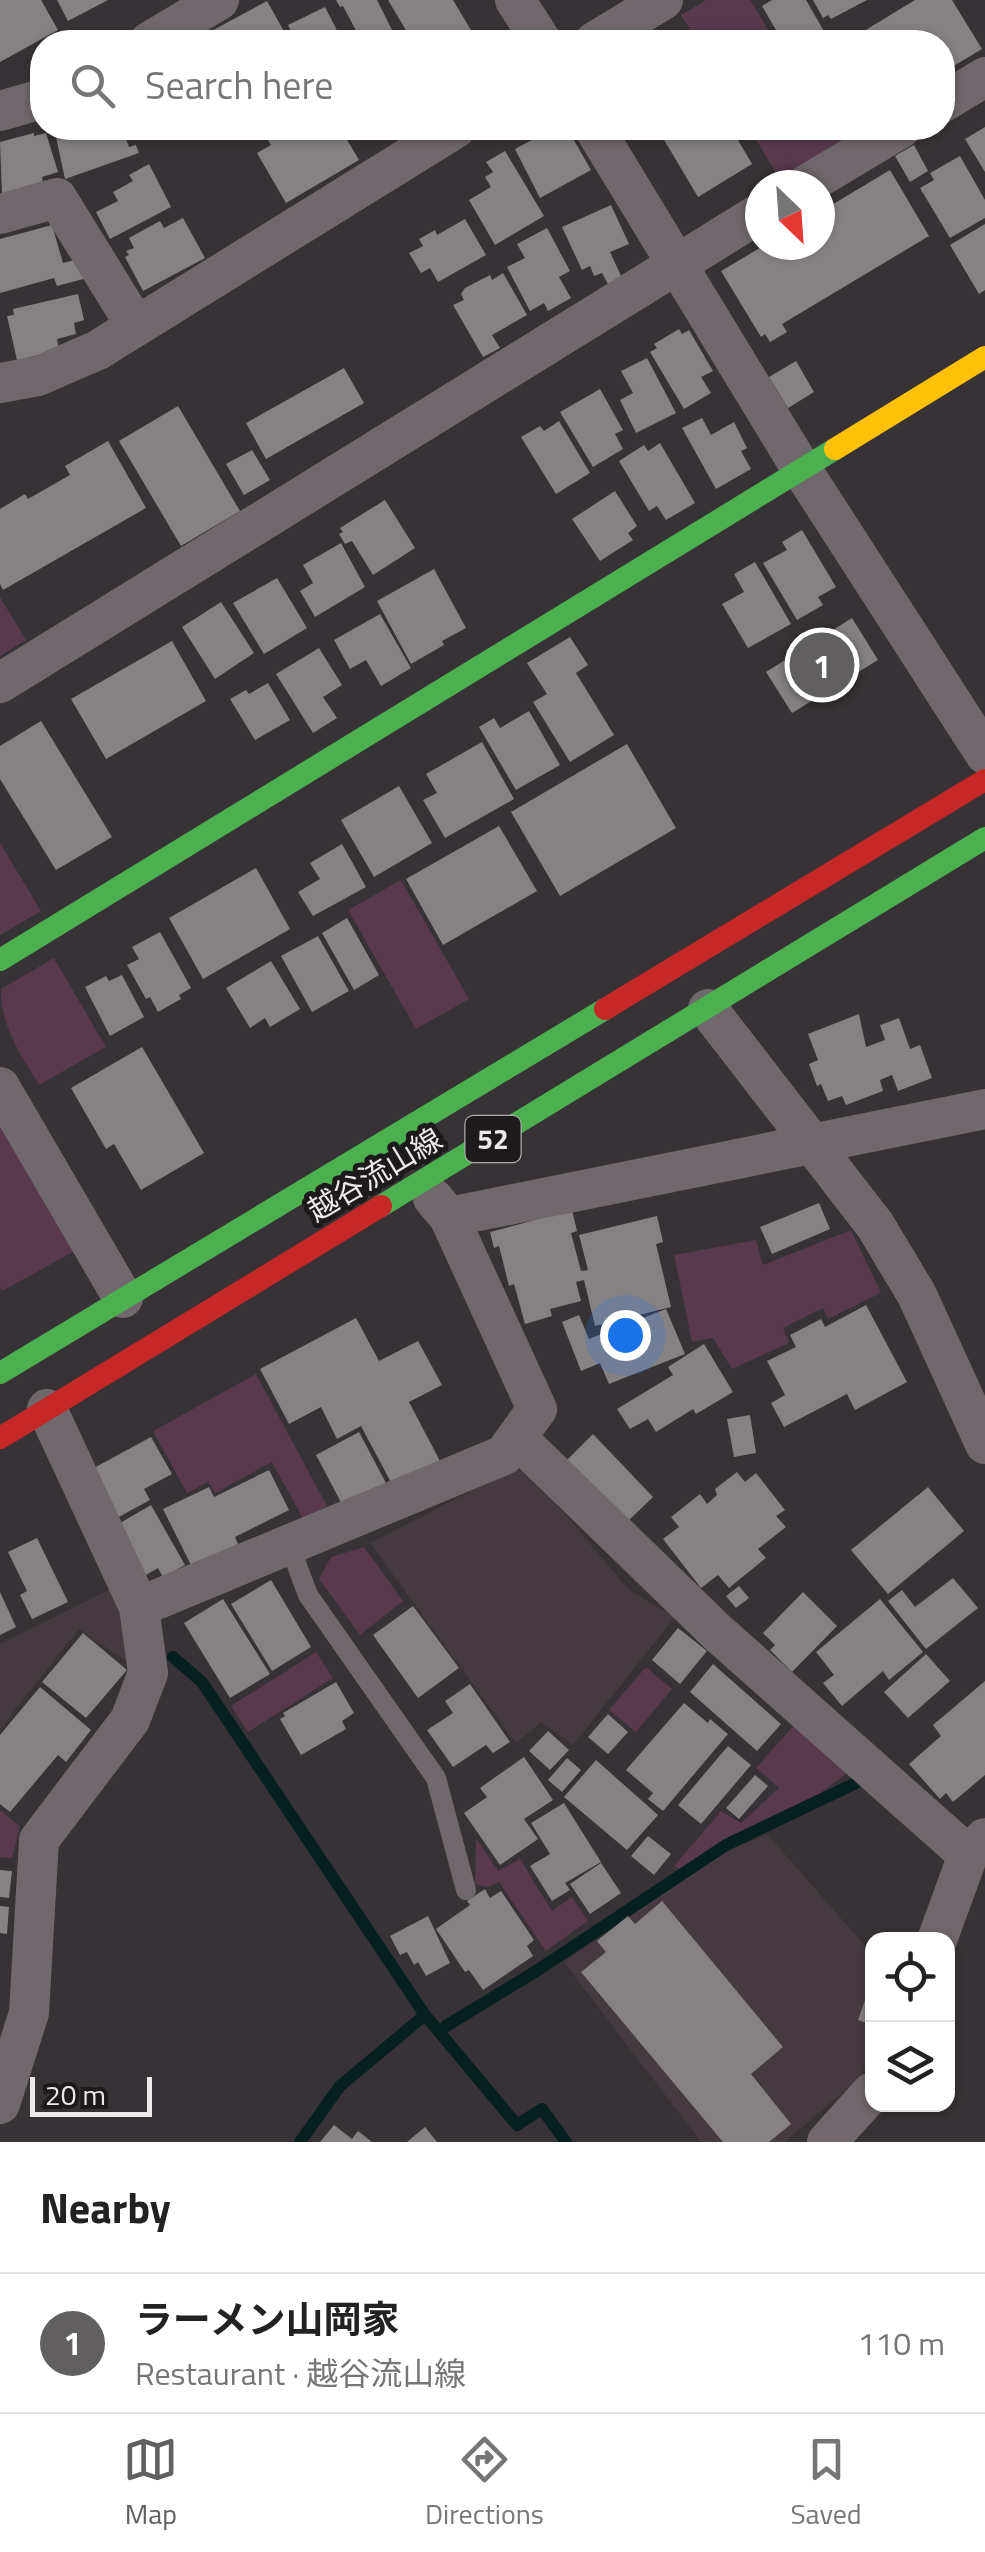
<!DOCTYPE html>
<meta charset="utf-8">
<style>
body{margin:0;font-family:"Titillium Web","Noto Sans JP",sans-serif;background:#f2f2f2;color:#222}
.controls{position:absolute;right:30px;bottom:30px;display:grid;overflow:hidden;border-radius:20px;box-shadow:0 2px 8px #0004}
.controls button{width:90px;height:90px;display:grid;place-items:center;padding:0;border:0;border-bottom:2px solid #e0e0e0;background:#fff;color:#222;font:50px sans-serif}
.compass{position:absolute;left:745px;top:170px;width:90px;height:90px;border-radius:50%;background:#fff;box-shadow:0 2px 8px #0004;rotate:155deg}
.scale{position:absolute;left:30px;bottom:25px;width:122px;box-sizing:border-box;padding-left:10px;border:5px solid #ede9eb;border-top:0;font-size:28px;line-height:35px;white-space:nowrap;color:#ede9eb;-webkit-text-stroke:8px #1d1a1c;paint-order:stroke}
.you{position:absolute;left:625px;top:1335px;width:35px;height:35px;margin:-25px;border:8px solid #fff;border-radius:50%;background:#1a73e8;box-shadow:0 0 0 15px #1a73e833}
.badge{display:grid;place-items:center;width:65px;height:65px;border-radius:50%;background:#615f60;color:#fff;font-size:32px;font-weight:700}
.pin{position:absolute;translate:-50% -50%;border:5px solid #fff;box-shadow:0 2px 10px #0006}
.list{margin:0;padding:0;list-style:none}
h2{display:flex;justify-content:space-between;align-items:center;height:130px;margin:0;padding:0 40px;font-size:42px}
h2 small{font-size:32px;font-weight:400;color:#767676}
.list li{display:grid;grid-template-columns:65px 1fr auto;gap:30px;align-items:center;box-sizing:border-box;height:140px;padding:0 40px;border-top:2px solid #e0e0e0}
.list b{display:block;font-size:38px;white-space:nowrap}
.list p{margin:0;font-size:32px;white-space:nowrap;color:#767676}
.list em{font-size:32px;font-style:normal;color:#767676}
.icon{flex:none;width:55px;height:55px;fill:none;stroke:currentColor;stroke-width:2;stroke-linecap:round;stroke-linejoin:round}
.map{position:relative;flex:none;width:985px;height:2142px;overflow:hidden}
.search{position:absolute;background:#fff;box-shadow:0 2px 8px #0004;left:30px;right:30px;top:30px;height:110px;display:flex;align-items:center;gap:25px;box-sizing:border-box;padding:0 35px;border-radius:40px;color:#767676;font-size:38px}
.sheet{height:270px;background:#fff}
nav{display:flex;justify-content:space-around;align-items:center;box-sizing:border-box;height:140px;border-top:2px solid #e0e0e0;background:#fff;font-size:28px;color:#767676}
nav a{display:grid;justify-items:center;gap:5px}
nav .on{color:#615f60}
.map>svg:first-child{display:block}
.built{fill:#453a40}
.green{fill:#583a4c}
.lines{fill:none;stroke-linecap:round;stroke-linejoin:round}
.stream{stroke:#061f1f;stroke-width:12}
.building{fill:#868284}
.lane{stroke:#70686c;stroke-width:20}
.street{stroke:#70686c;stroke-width:40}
.fast{stroke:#4caf50;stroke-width:22}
.slow{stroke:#ffc107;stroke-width:22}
.jam{stroke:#c62828;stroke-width:22}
.labels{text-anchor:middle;stroke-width:10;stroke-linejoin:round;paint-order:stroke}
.shield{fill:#1d1a1c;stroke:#afabad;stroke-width:2.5}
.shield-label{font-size:28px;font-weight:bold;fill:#ede9eb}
.street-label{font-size:30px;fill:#ede9eb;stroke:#1d1a1c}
</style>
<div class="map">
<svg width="985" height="2142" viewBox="0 0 985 2142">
<rect width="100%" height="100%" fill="#373235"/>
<!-- built -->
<path class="built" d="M 512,1470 L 528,1471 L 630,1591 L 675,1617 L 573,1745 L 541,1722 L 516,1743 L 370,1543 Z
M 111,1589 L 127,1612 L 131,1651 L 124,1660 L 79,1629 L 0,1729 L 0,1644 Z
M 768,1835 L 872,1954 L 872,2043 L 862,2076 L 785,2142 L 701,2142 L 564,1962 L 725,1851 Z"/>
<!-- green -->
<path class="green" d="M 706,0 L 750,0 L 776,42 L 698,42 L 681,15 Z
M 749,128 L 866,128 L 780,179 Z
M 0,597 L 26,640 L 0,656 Z
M 0,843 L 41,911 L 0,935 Z
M 401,880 L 469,999 L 416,1029 L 348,910 Z
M 54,958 L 106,1047 L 39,1085 C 21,1055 0,1025 1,989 Z
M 0,1119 L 75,1251 L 2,1291 L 0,1287 Z
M 851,1230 L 881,1293 L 828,1319 L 823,1308 L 783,1328 L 789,1343 L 732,1369 L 713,1338 L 692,1342 L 674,1255 L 756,1240 L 763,1265 Z
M 256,1374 L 327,1506 L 303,1519 L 272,1462 L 215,1493 L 208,1482 L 187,1493 L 153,1431 Z
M 364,1547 L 403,1601 L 360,1635 L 319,1579 L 331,1557 Z
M 316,1652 L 333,1678 L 248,1732 L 231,1706 Z
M 646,1667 L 672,1689 L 636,1732 L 609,1710 Z
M 794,1725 L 850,1771 L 820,1793 L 731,1836 L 680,1869 L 674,1866 L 721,1811 L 741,1823 L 779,1788 L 756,1768 Z
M 0,1810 L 20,1826 L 12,1858 L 0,1857 Z
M 476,1838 L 498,1871 L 520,1859 L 552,1911 L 572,1897 L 588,1921 L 546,1951 L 499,1882 L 488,1887 L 475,1884 Z"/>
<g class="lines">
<!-- stream -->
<path class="stream" d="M 173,1657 L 202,1682 L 425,2015 L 517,2125 L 542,2109 L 566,2142
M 446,2026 L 538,1970 L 726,1845 L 858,1782
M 300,2142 L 340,2086 L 425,2015"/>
</g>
<!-- building -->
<path class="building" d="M 0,0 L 41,0 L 58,30 L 0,62 Z
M 57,0 L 108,0 L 68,21 Z
M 336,0 L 377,0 L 398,42 L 362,42 L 343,6 L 340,7 Z
M 388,0 L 453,0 L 478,42 L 413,42 Z
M 772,0 L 806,0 L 825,33 L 808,42 L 783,42 L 762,6 Z
M 813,0 L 867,0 L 831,19 L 828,15 L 823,18 Z
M 915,0 L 952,0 L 982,49 L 942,73 L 942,42 L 846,42 Z
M 267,1 L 290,42 L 191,42 Z
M 325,7 L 343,42 L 296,42 L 288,25 Z
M 985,127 L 985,172 L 965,139 Z
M 82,128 L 122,128 L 129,147 L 136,145 L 139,153 L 65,179 L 56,137 Z
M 282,128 L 340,128 L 359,160 L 286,203 L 257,153 L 271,145 L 266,137 Z
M 385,128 L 413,128 L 391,139 Z
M 554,128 L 567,128 L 591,170 L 540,198 L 515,149 Z
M 657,128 L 731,128 L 752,164 L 698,197 Z
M 34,133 L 34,136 L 46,133 L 58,172 L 42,177 L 43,183 L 2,194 L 0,142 Z
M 914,145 L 928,171 L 910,182 L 895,156 Z
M 505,151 L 544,216 L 495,245 L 469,200 L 491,187 L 485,177 L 493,172 L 486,162 Z
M 960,156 L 985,200 L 985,218 L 950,238 L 920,188 L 934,180 L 930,173 Z
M 149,164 L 171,207 L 110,239 L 96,212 L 118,201 L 113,192 L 133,181 L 129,175 Z
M 890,170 L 929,236 L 782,324 L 787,332 L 770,342 L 765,334 L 761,337 L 721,271 L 765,245 L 820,245 L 820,212 Z
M 611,205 L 629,244 L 610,252 L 622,278 L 608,284 L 602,273 L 594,276 L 590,266 L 582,270 L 562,227 Z
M 183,218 L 205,258 L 143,291 L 125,257 L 129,255 L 126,251 L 134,248 L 129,238 L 160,221 L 164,228 Z
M 465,219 L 486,255 L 438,282 L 430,268 L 421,273 L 409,253 L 423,246 L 419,239 L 435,230 L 437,235 Z
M 985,224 L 985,290 L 979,294 L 950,245 Z
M 52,225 L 63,263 L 82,258 L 87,278 L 57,286 L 54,278 L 0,293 L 0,239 Z
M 547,228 L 570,271 L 559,277 L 571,298 L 548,311 L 544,303 L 530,311 L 507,267 L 525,258 L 517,244 Z
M 503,273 L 527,315 L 492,335 L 500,348 L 483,357 L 453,305 L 464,300 L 461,294 L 465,288 L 490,275 L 492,280 Z
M 78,294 L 84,320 L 74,323 L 76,334 L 57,339 L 59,350 L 17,360 L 7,316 L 14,315 L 13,309 Z
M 679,329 L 682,334 L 689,330 L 713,371 L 701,377 L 711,393 L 684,409 L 650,352 L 657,348 L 654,344 Z
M 647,358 L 676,413 L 636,433 L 620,400 L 633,393 L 621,371 Z
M 796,361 L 814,392 L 788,408 L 769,377 Z
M 344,368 L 364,403 L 266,459 L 246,423 Z
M 600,389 L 623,430 L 615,434 L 623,449 L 593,467 L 560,412 Z
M 178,406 L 240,511 L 181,546 L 119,441 Z
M 702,418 L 711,435 L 734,422 L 747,448 L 741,451 L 751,469 L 716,489 L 682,428 Z
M 559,421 L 590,473 L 556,494 L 521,437 L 540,426 L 544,431 Z
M 108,441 L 146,508 L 3,590 L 0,584 L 0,509 L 25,494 L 28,499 L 70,475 L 65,466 Z
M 660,443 L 695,503 L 666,520 L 657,506 L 649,511 L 619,461 L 644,445 L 648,451 Z
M 252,450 L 270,480 L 244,495 L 226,464 Z
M 615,491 L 637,526 L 628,533 L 633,540 L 600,561 L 572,519 Z
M 385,500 L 415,548 L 373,575 L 352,541 L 345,544 L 339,534 L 343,532 L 340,528 Z
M 802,530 L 836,587 L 818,597 L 823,605 L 797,620 L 763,563 L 787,550 L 782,542 Z
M 341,543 L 365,587 L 315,617 L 300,591 L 313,583 L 303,565 Z
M 755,562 L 791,624 L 748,648 L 722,604 L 744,592 L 734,574 Z
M 434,569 L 466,628 L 442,641 L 444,645 L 411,664 L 377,601 Z
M 277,578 L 307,628 L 264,654 L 233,603 Z
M 221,602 L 254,653 L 215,679 L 182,627 Z
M 380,614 L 411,668 L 381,686 L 366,660 L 350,669 L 334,640 Z
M 852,618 L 878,660 L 792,713 L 766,672 Z
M 570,637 L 588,665 L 576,673 L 614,735 L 570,762 L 533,702 L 547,694 L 527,663 Z
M 172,641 L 206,701 L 106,759 L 71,699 Z
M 319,648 L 342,685 L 323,697 L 337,718 L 313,733 L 276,674 Z
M 268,683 L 290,720 L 255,740 L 230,699 L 246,690 L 249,694 Z
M 529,711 L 560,765 L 516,790 L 479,727 L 494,718 L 500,728 Z
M 41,721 L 112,837 L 56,870 L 0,779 L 0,746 Z
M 482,742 L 514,799 L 445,838 L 423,800 L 437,793 L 426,774 Z
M 627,744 L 676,828 L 560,896 L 511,812 Z
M 399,786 L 432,843 L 374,877 L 341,820 Z
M 499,826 L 537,891 L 443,945 L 406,879 Z
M 342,844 L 366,887 L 313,916 L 298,892 L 320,879 L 310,863 Z
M 256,868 L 290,929 L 203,979 L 169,918 Z
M 347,918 L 379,975 L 354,990 L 322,933 Z
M 160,932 L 191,988 L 179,995 L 181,999 L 158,1012 L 150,997 L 146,999 L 127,965 L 139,959 L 132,947 Z
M 318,936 L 349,991 L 312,1012 L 281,956 Z
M 271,961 L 300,1009 L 270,1027 L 265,1018 L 250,1028 L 226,988 Z
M 122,975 L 144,1017 L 110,1036 L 85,987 L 106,976 L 109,981 Z
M 859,1014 L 866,1047 L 885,1040 L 880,1025 L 899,1018 L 910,1049 L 920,1045 L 932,1078 L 898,1091 L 892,1075 L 880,1080 L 883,1091 L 846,1105 L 842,1096 L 828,1101 L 821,1084 L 817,1086 L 809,1064 L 818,1060 L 808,1034 Z
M 142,1047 L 204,1153 L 141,1190 L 114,1144 L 106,1149 L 71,1088 Z
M 819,1203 L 830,1229 L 772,1254 L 760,1227 Z
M 572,1210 L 577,1231 L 571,1233 L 581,1271 L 588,1270 L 579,1235 L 657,1216 L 663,1242 L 656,1244 L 671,1307 L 595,1326 L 584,1280 L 576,1282 L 581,1301 L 550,1309 L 552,1316 L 525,1324 L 514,1284 L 509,1286 L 499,1246 L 494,1248 L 490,1232 Z
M 866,1305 L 907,1382 L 855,1410 L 847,1394 L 784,1427 L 771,1403 L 785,1395 L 767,1361 L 796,1347 L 790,1335 L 821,1319 L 825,1327 Z
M 666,1309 L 685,1354 L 609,1384 L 600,1363 L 581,1371 L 562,1322 L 579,1315 L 589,1339 Z
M 356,1318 L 379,1361 L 418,1341 L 442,1385 L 409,1402 L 441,1463 L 394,1488 L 361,1426 L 337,1439 L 321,1407 L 289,1424 L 260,1369 Z
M 704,1344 L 733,1392 L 696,1414 L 693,1409 L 656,1432 L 648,1419 L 630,1429 L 617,1409 L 673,1375 L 668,1367 Z
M 750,1415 L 756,1453 L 734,1457 L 727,1419 Z
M 359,1432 L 387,1485 L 344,1508 L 316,1455 Z
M 593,1434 L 653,1497 L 627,1522 L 567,1460 Z
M 151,1437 L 172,1474 L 144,1489 L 150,1500 L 113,1520 L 92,1469 Z
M 269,1470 L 289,1510 L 235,1537 L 238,1544 L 192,1567 L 163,1509 L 209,1487 L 214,1497 Z
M 737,1472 L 745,1482 L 756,1473 L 785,1510 L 776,1516 L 786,1527 L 758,1549 L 766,1558 L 729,1588 L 718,1575 L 701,1588 L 663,1539 L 679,1527 L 671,1517 L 700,1494 L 707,1504 L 717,1495 L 715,1489 Z
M 928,1487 L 964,1531 L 888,1594 L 851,1550 Z
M 151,1505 L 185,1565 L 163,1577 L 158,1568 L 144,1576 L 115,1526 Z
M 37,1538 L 68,1602 L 32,1619 L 20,1595 L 27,1591 L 8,1552 Z
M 953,1578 L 978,1608 L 926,1649 L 888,1601 L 902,1590 L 915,1607 Z
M 271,1580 L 311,1647 L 272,1671 L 231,1604 Z
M 739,1586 L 749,1598 L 736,1608 L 726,1596 Z
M 0,1592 L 16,1627 L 0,1635 Z
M 803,1592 L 837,1626 L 792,1672 L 770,1650 L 775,1645 L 763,1633 Z
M 223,1599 L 270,1674 L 230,1698 L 184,1623 Z
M 880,1599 L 923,1652 L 889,1680 L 883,1671 L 842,1706 L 823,1683 L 834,1675 L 816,1652 Z
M 413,1606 L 459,1668 L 418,1698 L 373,1635 Z
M 678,1628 L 707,1651 L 680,1684 L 652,1660 Z
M 83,1633 L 127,1670 L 86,1718 L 42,1682 Z
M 926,1654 L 950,1681 L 908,1718 L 884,1692 Z
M 713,1664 L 781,1724 L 757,1751 L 690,1692 Z
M 985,1681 L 985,1775 L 953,1802 L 946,1793 L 940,1799 L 909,1764 L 941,1736 L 933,1725 Z
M 336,1682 L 354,1713 L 342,1721 L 346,1729 L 301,1755 L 280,1719 L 285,1716 L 283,1713 Z
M 470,1684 L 510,1742 L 493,1753 L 486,1745 L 453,1767 L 427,1730 L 453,1713 L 445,1701 Z
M 40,1687 L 91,1730 L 66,1762 L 58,1755 L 10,1812 L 0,1804 L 0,1735 Z
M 684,1703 L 708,1723 L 710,1719 L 728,1734 L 663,1811 L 648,1799 L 653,1793 L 626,1770 Z
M 608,1714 L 628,1732 L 608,1754 L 588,1737 Z
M 548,1731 L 569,1750 L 550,1770 L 529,1751 Z
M 728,1746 L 751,1765 L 701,1824 L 678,1805 Z
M 524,1757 L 553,1800 L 524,1819 L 538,1839 L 500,1865 L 464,1813 L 487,1797 L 480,1788 Z
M 567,1758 L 581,1770 L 562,1792 L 548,1780 Z
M 596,1760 L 658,1815 L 627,1850 L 564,1797 Z
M 755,1775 L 768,1786 L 739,1819 L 726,1808 Z
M 564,1803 L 601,1862 L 565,1883 L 570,1890 L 552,1901 L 530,1866 L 550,1854 L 531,1823 Z
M 648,1836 L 671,1854 L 654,1875 L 631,1856 Z
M 601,1863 L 621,1893 L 590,1914 L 570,1884 Z
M 0,1870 L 12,1871 L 9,1898 L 0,1897 Z
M 485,1889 L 490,1898 L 501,1891 L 534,1940 L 527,1946 L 533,1956 L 483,1990 L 469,1970 L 465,1972 L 436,1929 L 470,1905 L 467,1901 Z
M 662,1901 L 783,2047 L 751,2074 L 791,2124 L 769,2142 L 723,2142 L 581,1972 L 606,1952 L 597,1941 L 628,1916 L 635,1924 Z
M 0,1906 L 9,1907 L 7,1934 L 0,1933 Z
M 428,1916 L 450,1963 L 426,1976 L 418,1962 L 414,1965 L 407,1952 L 400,1955 L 390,1936 Z
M 872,1980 L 872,2025 L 858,2020 Z
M 334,2125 L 352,2139 L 358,2131 L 372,2142 L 320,2142 Z
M 425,2127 L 437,2142 L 407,2142 Z"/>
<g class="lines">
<!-- lane -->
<path class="lane" d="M 289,1544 L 308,1595 L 436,1778 L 466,1890"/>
<!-- street -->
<path class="street" d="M 515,0 L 542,42
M 149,42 L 219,0
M 594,42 L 663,0
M 942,103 L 985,77
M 0,111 L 42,99
M 594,128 L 802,470 L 985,754
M 806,185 L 901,128
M 0,214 L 57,198 L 136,326
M 0,383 L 38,376 L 98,350 L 456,128
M 0,683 L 760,213
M 708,1009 L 875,1225 L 917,1295 L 985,1444
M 0,1087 L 123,1298
M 433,1198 L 449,1217 L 985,1109
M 518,1439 L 718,1633 L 968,1855
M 139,1607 L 504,1455 L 537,1409 L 449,1217
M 937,1940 L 968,1855 L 985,1838
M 0,2104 L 29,2013 L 39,1840 L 130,1720 L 148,1673 L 139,1607 L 47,1409
M 827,2142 L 872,2092"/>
<!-- fast -->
<path class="fast" d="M 0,960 L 835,449
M 381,1206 L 985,838
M 0,1373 L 605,1009"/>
<!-- slow -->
<path class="slow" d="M 835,449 L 985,357"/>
<!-- jam -->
<path class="jam" d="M 605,1009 L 985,780
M 0,1438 L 381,1206"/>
</g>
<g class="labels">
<!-- shield labels -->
<rect class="shield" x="465.5" y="1116" width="55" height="46" rx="8"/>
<g class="shield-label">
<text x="493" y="1149">52</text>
</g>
<!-- street labels -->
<g class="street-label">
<text transform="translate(375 1175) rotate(-31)" y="10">越谷流山線</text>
</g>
</g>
</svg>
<div class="controls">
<button><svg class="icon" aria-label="locate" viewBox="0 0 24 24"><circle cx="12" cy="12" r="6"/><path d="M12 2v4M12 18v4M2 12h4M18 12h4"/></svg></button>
<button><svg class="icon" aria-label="layers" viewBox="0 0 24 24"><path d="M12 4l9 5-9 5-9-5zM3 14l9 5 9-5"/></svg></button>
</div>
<svg class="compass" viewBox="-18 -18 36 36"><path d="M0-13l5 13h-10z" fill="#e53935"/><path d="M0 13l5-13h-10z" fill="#767676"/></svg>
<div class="scale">20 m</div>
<div class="you"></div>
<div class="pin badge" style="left:822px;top:665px">1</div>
<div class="search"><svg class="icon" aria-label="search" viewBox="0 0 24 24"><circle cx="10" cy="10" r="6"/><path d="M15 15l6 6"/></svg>Search here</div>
</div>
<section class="sheet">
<h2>Nearby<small></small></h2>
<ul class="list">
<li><span class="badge">1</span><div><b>ラーメン山岡家</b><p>Restaurant · 越谷流山線</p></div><em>110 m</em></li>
</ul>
</section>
<nav>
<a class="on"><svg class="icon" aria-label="map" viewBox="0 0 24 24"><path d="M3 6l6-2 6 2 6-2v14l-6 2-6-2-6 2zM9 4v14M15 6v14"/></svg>Map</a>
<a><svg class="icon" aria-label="directions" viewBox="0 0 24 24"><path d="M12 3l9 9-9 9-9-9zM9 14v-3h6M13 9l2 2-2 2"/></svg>Directions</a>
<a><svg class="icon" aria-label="saved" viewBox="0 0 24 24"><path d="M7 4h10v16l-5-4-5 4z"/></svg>Saved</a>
</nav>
